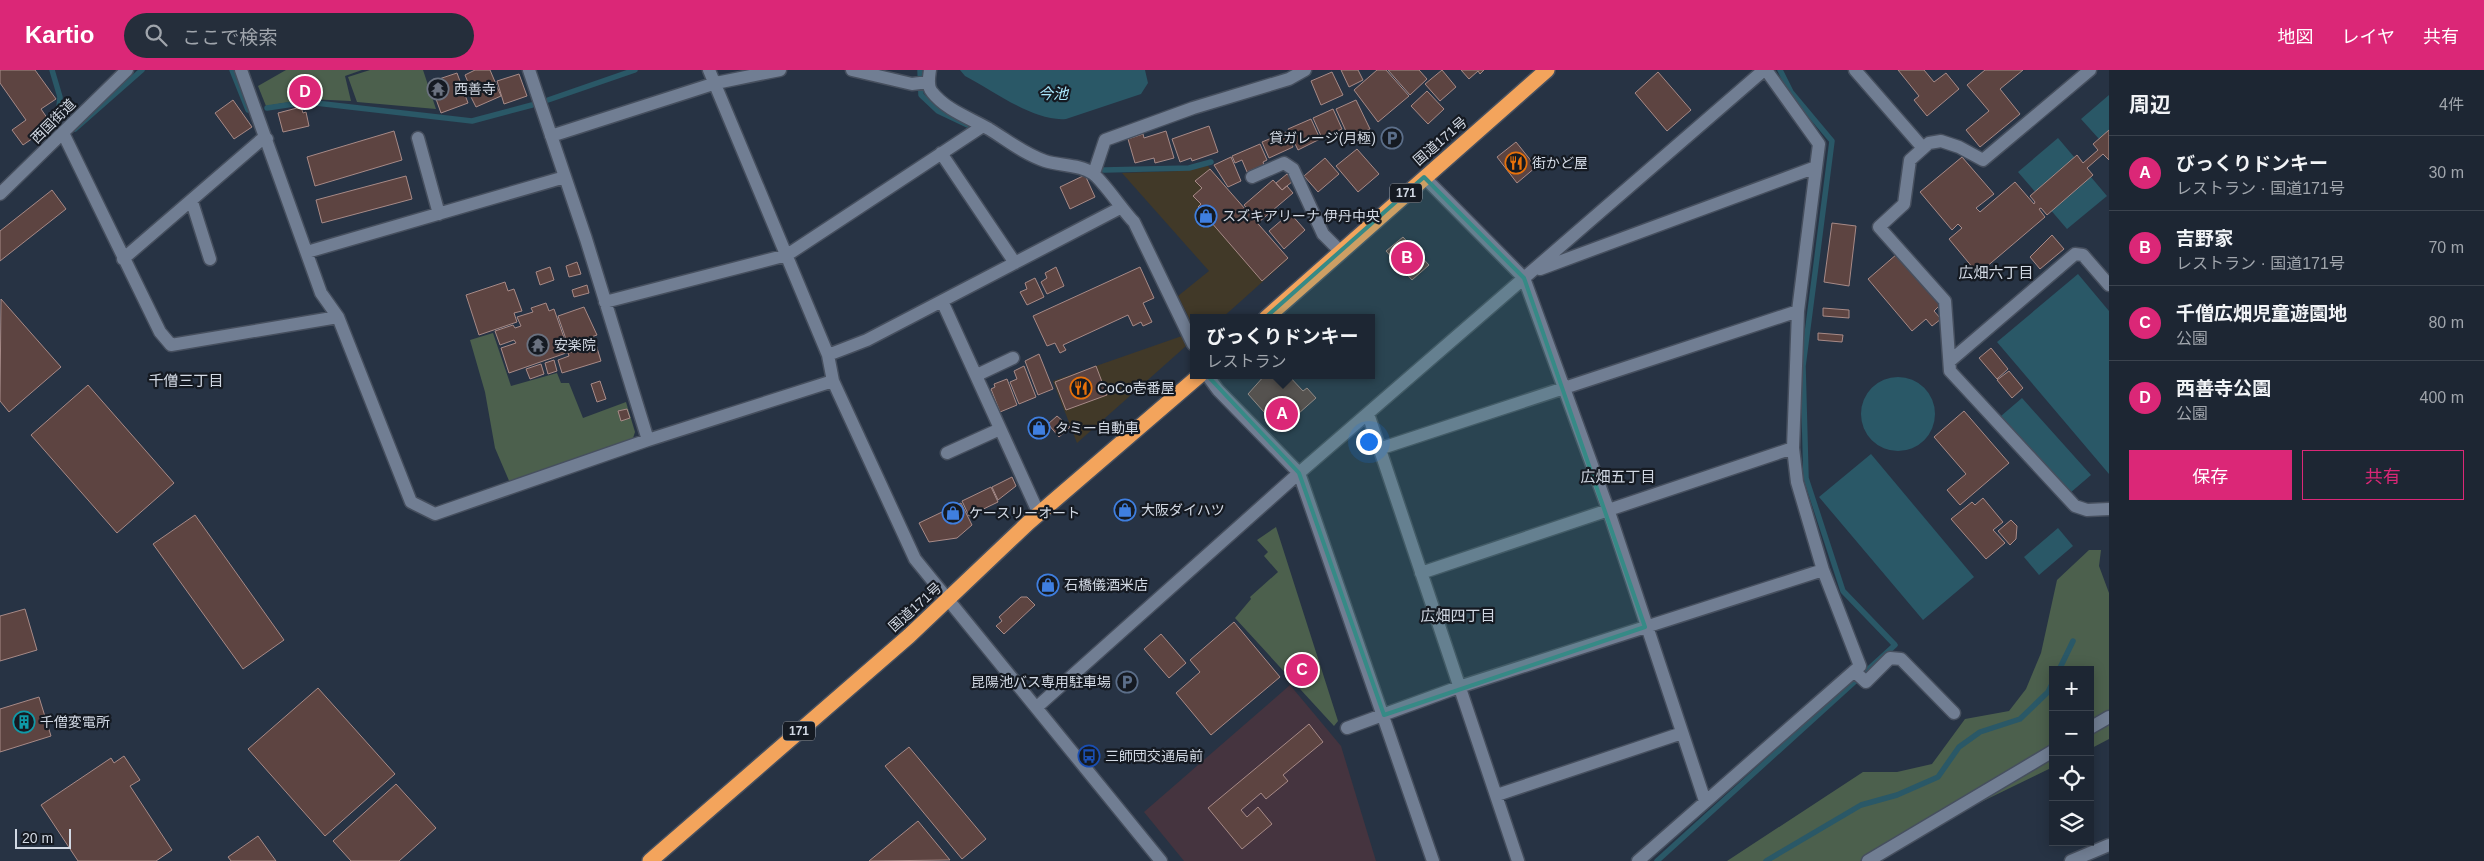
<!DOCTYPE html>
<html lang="ja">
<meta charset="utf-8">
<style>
body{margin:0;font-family:Helvetica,"Noto Sans JP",sans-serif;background:#252e3b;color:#f1f3f6}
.controls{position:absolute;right:15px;bottom:15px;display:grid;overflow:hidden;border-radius:0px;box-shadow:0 2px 12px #0003}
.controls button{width:45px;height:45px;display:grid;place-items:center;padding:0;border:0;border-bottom:1px solid #3b434e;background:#1d2633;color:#f1f3f6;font:25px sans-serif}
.scale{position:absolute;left:15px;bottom:12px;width:56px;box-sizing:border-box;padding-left:5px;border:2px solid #d2d9e4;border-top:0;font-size:14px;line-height:18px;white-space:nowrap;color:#d2d9e4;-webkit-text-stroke:4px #151a22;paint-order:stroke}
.you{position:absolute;left:1368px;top:371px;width:18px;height:18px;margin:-12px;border:4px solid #fff;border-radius:50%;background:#1a73e8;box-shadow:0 0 0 8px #1a73e833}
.badge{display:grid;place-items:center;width:32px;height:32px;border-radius:50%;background:#db2777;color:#fff;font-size:16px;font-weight:700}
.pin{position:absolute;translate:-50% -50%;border:2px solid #fff;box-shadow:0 1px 5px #0006}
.popup{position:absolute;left:1190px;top:244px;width:185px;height:65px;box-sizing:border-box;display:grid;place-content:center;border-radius:0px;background:#1d2633;filter:drop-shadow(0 1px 4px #0005);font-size:16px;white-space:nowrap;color:#a0a5ac}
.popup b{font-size:19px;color:#f1f3f6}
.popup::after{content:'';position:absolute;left:50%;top:100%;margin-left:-10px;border:10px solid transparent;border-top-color:#1d2633}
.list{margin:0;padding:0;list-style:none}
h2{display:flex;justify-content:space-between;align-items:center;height:65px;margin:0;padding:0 20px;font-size:21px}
h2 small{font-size:16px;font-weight:400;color:#a0a5ac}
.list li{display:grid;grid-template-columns:32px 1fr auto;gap:15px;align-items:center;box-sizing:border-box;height:75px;padding:0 20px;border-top:1px solid #3b434e}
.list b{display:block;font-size:19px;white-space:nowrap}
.list p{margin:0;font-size:16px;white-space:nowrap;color:#a0a5ac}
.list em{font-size:16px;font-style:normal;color:#a0a5ac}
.actions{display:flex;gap:10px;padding:15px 20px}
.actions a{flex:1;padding:11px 0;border:1px solid #db2777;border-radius:0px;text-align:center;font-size:18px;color:#db2777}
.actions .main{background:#db2777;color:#fff}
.icon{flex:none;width:28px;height:28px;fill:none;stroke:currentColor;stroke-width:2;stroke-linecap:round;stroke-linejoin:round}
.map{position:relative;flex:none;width:2109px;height:791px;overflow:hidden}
header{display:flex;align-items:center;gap:30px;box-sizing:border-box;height:70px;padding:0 25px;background:#db2777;color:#fff}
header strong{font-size:24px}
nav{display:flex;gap:28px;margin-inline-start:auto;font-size:18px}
.search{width:350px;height:45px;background:#252e3b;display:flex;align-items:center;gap:12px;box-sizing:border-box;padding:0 18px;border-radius:28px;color:#a0a5ac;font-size:19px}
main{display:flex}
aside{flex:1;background:#1d2633}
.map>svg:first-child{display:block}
.commercial{fill:#413928}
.industrial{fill:#45343f}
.green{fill:#4c604d}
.water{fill:#2a5867}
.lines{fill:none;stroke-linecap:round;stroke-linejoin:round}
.stream{stroke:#2a5867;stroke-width:5.5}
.building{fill:#5d4441;stroke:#a78a87}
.minor-casing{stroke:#464f5e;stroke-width:15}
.highway-casing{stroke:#464f5e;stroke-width:18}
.minor{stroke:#717e93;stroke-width:12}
.highway{stroke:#f3a45c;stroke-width:15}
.marked{fill:#368a86;fill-opacity:0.2;stroke:#368a86;stroke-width:4;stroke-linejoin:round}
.labels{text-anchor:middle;stroke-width:4.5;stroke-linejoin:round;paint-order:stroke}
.shield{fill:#151a22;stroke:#99a0aa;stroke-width:1}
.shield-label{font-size:12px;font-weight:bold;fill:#d2d9e4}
.poi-label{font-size:14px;fill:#d2d9e4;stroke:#151a22;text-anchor:start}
.street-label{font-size:14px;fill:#d2d9e4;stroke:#151a22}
.water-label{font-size:15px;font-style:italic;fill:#abe9ff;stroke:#151a22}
.neighbourhood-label{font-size:15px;fill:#d2d9e4;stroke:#151a22}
</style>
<header>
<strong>Kartio</strong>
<div class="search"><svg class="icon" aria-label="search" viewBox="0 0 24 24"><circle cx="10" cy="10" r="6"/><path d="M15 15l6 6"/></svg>ここで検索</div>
<nav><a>地図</a><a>レイヤ</a><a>共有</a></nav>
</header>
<main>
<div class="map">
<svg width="2109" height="791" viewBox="0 0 2109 791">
<rect width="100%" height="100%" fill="#273344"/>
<!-- commercial -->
<path class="commercial" d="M 1208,96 L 1288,189 L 1222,248 L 1193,248 L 1193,256 L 1178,226 L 1209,201 L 1122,103 L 1178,101 Z
M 1182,266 L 1186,276 L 1077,373 L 1053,311 Z"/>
<!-- industrial -->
<path class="industrial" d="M 1290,615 L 1341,676 L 1376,791 L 1184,791 L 1144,742 Z"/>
<!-- green -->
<path class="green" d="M 286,0 L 362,0 L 345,6 L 351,31 L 308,29 L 266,36 L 258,16 Z
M 370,0 L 423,0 L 436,39 L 357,32 L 348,7 Z
M 493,263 L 511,316 L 557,303 L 561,313 L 569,313 L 583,348 L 626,332 L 635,362 L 632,371 L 510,413 L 495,378 L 485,322 L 470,270 Z
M 1276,457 L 1338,651 L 1334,656 L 1235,548 L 1251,529 L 1250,527 L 1278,502 L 1264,486 L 1268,482 L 1257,470 Z
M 2089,480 L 2101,480 L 2099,496 L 2109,523 L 2109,669 L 2090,679 L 2090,600 L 2053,600 L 2053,697 L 1860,791 L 1727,791 L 1863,702 L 1897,702 L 1932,694 L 1965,649 L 2009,641 L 2026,619 L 2041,583 L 2057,510 Z"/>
<!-- water -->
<path class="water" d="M 960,0 L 1145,0 L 1148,13 L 1141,24 L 1066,49 C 1034,52 994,21 965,6 Z
M 2109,25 L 2109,80 L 2081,49 Z
M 2058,68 L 2107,126 L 2067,159 L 2018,102 Z
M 2078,204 L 2109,241 L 2109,404 L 1997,272 Z
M1861 344a37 37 0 1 1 74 0a37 37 0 1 1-74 0Z
M 2022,328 L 2091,405 L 2070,423 L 2001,346 Z
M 1871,384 L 1974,507 L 1923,550 L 1819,427 Z
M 2058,458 L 2073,476 L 2039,505 L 2024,487 Z"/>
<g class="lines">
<!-- stream -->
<path class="stream" d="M 52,0 L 60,27 L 57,57
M 232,0 L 248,40
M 920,0 L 921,25 L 938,41 L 976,59
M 548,30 L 635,0
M 267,38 L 307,32 L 472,51 L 532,35
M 75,59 L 142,0
M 1104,100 L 1189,98 L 1211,92
M 2059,600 L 2073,571
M 1657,791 L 1895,575 L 1843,521 L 1806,408 L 1803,296 L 1832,71 L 1791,22 L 1780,0
M 1766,791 L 1861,735 L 1897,725 L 1938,707 L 1959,677 L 1980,662 L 2020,649 L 2048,622 L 2053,612"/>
</g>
<!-- building -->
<path class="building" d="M 0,0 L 35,0 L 56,29 L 41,39 L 52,55 L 23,75 L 12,60 L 26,50 L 0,13 Z
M 475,0 L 490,0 L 501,26 L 476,37 L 470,25 L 479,21 L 476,14 L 470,17 L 465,5 Z
M 1341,0 L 1358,0 L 1363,10 L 1349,17 Z
M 1377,0 L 1386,0 L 1409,26 L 1378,52 L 1354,20 Z
M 1388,0 L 1419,0 L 1427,9 L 1410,25 Z
M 1442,0 L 1456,17 L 1440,31 L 1425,14 Z
M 1461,0 L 1484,0 L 1480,4 L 1478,1 L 1469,9 Z
M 1898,0 L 1924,0 L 1934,12 L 1946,3 L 1959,19 L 1927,46 L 1914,30 L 1919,26 Z
M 1985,0 L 2023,0 L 2000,19 L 2020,44 L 1980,77 L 1966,60 L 1989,41 L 1967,15 Z
M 1332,2 L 1343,25 L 1321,35 L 1311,11 Z
M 1658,2 L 1691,40 L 1667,61 L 1635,23 Z
M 457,3 L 468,33 L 441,43 L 430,12 Z
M 519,4 L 527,26 L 504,34 L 497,11 Z
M 1427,21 L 1444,39 L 1428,54 L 1411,36 Z
M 233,30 L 252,57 L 234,69 L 215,43 Z
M 1356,30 L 1370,59 L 1349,68 L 1336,39 Z
M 301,37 L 303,43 L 306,42 L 309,56 L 283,62 L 278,43 Z
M 1333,39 L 1342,59 L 1322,68 L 1313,48 Z
M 1311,49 L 1320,69 L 1298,80 L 1288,59 Z
M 1209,56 L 1218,82 L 1192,91 L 1191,88 L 1180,92 L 1172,69 Z
M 2109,60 L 2109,90 L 2103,84 L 2087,98 L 2093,105 L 2047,145 L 2041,138 L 2039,139 L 2045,147 L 1978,204 L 1949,169 L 1962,158 L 1958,154 L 1952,160 L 1920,122 L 1962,87 L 1994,124 L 1976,138 L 1980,142 L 2015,112 L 2034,134 L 2035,132 L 2030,126 L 2077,85 L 2083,93 L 2098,80 L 2093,74 Z
M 394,61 L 402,90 L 315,116 L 307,87 Z
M 1166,61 L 1174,88 L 1155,93 L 1154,88 L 1135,93 L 1128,69 L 1143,64 L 1144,68 Z
M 1286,62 L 1293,77 L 1269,88 L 1262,72 Z
M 1516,72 L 1536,97 L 1517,113 L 1497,87 Z
M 1260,74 L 1267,90 L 1263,92 L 1264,95 L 1247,102 L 1242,90 L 1235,93 L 1232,86 Z
M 1357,79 L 1379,104 L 1358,122 L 1336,96 Z
M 1231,87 L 1241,111 L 1228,117 L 1214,95 Z
M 1325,88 L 1339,104 L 1318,122 L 1304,106 Z
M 1210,99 L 1288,188 L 1262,211 L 1198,137 L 1201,134 L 1193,126 L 1202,118 L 1195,111 Z
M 1287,104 L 1293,111 L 1282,120 L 1276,113 Z
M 1085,105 L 1095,127 L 1070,139 L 1060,117 Z
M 406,106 L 412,129 L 322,153 L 316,130 Z
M 1273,110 L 1282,120 L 1287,116 L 1293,123 L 1259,152 L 1244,135 Z
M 52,120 L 66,139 L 0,191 L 0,161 Z
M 1290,143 L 1305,160 L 1284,179 L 1269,161 Z
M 1832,153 L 1856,156 L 1849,216 L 1824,212 Z
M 2052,165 L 2064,179 L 2040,199 L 2030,187 Z
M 1403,167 L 1429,195 L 1412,210 L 1386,181 Z
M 1897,184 L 1940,235 L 1934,241 L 1941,249 L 1932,256 L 1926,249 L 1912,261 L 1868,209 Z
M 577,192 L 581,204 L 569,207 L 566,196 Z
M 550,197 L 554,210 L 540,215 L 536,202 Z
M 1056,197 L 1064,216 L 1047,224 L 1041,212 L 1047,208 L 1045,203 Z
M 1140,197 L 1154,228 L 1143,233 L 1152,252 L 1143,256 L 1141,252 L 1133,256 L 1128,245 L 1063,275 L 1066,280 L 1060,283 L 1055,273 L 1047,276 L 1033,246 Z
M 1035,208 L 1044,227 L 1027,235 L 1020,222 L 1027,219 L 1025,213 Z
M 505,212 L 508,221 L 514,219 L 522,241 L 514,243 L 517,252 L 479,265 L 466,225 Z
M 587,215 L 589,223 L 574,227 L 572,220 Z
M 1,229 L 61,297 L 9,342 L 0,331 Z
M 546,233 L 549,241 L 554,239 L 569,282 L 509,303 L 501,278 L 516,273 L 514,270 L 500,275 L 495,261 L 513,255 L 515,258 L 521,256 L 517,247 L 533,242 L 531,238 Z
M 584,237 L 597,265 L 568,275 L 558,246 Z
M 1823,238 L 1849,240 L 1849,248 L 1823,246 Z
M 1818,263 L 1843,265 L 1842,272 L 1818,270 Z
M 594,268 L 601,291 L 562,303 L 558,290 L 569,286 L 568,283 L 572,282 L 570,276 Z
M 1991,278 L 2008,299 L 1997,309 L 1979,288 Z
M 1039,284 L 1053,319 L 1038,325 L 1025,291 Z
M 554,290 L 557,301 L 548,304 L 545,293 Z
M 541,294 L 544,304 L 530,309 L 526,299 Z
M 1024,296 L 1036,327 L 1019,334 L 1010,312 L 1017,309 L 1014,301 Z
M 1096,296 L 1107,325 L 1066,340 L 1055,312 Z
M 2009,301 L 2023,318 L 2012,328 L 1997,310 Z
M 1265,305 L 1288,305 L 1303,321 L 1307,318 L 1316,328 L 1280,360 L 1248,324 Z
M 1007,309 L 1017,335 L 1000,342 L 991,319 L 995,317 L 994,314 Z
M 600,311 L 606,329 L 597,332 L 591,314 Z
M 88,315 L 174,413 L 117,463 L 31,365 Z
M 627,339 L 630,348 L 621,351 L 618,341 Z
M 1964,341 L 2009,393 L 1960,435 L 1947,420 L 1966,404 L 1934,367 Z
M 1057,346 L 1070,357 L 1059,367 L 1048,354 Z
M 1012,407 L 1016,416 L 998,430 L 992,417 Z
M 991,417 L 998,432 L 969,446 L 962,431 Z
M 1983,428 L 2003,452 L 1993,460 L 2005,473 L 1986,489 L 1951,449 L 1972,432 L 1975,435 Z
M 961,433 L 972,455 L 957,468 L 929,472 L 919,453 Z
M 195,445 L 284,570 L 243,599 L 153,474 Z
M 2011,450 L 2017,456 L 2016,469 L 2010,475 L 1998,461 Z
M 1021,527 L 1027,527 L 1035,535 L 1004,564 L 996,556 L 1002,551 L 999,547 Z
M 25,539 L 37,580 L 0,591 L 0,546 Z
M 1234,552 L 1280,607 L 1211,665 L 1176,623 L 1200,602 L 1190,590 Z
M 1161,564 L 1186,593 L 1169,608 L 1144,579 Z
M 318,618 L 395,704 L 325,766 L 248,679 Z
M 39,627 L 51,666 L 0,682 L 0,639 Z
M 1309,654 L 1323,672 L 1283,705 L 1288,711 L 1266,729 L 1261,723 L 1241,740 L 1247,747 L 1258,737 L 1272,754 L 1242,779 L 1208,738 Z
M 909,677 L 986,769 L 962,789 L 885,696 Z
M 124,686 L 140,710 L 130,716 L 172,780 L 156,791 L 78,791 L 41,735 L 111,688 L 114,693 Z
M 396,714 L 436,758 L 399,791 L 351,791 L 333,771 Z
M 918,751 L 950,790 L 869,791 Z
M 258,766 L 276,791 L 231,791 L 228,787 Z"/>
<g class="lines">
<!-- minor casing -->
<g class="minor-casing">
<path id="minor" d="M 241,0 L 321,223 L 338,247 L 411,432 L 435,444 L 648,370 L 833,311
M 529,0 L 586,169 L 648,370
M 709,0 L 828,285 L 833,311 L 915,489 L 1161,791
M 852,0 L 912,14 L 928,12
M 930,0 C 929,7 927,16 932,22 C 946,40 970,48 989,59 C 1007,70 1024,84 1045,91 C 1060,96 1079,94 1092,103 C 1101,108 1123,141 1134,152 L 1193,274
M 1855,0 L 1923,78
M 2090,0 L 1983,90 L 1959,77 L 1941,71 L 1929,73 L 1910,90 L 1904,134 L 1879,157 L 1945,231 L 1950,301 L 2075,436 L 2087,440 L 2109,439
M 63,63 L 160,262 L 171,275 L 338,247
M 551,66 L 716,13 L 780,0
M 418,68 L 439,144
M 941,83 L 1015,193
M 1094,103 L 1105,70 L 1193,38 L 1289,9 L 1305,0
M 1252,107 L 1284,93 L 1293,99 L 1323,164 L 1341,182
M 1424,107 L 1524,208 L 1608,439 L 1705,731
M 0,124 L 127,0
M 192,132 L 210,189
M 307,182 L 565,107
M 123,189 L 261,70 L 267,69
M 1540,199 L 1816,97
M 942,231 L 1039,444
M 605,232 L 787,185 L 983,56
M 828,285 L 867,270 L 1120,138
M 1950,291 L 2075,184 L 2083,185 L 2109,215
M 977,305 L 1013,288
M 1207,305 L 1218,320 L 1299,403 L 1433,791
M 1368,344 L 1518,791
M 1379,379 L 1798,241
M 947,383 L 1000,359
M 1421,503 L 1793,378
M 1854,601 L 1866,612 L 1890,588 L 1901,589 L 1954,643
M 1037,637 L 1299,403 L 1764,0
M 1347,658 L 1459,617 L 1823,500
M 2090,658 L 2109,647
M 1497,725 L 1682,663
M 1638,791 L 1860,596 L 1823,500 L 1797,412 L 1793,378 L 1798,241 L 1819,74 L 1766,0
M 1868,791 L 2053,681
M 2071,791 L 2109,775"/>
</g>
<!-- highway casing -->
<g class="highway-casing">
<path id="highway" d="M 1266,248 L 1547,0
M 650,791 L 909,566 L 1028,453 L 1200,305"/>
</g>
<!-- minor -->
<use href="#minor" class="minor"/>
<!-- highway -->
<use href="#highway" class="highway"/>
</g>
<!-- marked area -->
<path class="marked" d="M 1424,107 L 1524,208 L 1645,557 L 1384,645 L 1299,403 L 1204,302 Z"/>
<!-- icons -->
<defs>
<g id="temple-ring" transform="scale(1.125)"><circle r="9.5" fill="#151a22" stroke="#6b7280" stroke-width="1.5"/><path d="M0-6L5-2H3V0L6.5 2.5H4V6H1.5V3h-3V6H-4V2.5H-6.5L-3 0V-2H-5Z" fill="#6b7280"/></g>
<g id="parking-ring" transform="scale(1.125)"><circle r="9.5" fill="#151a22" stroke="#5c6f8a" stroke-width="1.5"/><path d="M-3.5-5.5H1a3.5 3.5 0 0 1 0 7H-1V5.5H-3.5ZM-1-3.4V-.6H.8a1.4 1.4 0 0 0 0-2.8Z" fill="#5c6f8a"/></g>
<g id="restaurant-ring" transform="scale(1.125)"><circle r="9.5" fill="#151a22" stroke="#e8710a" stroke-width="1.5"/><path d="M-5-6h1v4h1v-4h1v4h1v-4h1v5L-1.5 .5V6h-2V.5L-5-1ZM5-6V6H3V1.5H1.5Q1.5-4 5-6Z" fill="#e8710a"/></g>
<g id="shop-ring" transform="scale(1.125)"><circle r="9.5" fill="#151a22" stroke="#3f7fe0" stroke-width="1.5"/><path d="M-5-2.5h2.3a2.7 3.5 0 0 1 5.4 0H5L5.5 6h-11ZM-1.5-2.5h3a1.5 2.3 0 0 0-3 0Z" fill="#3f7fe0"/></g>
<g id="building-ring" transform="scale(1.125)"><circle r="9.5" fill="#151a22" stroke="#0f9aa8" stroke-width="1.5"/><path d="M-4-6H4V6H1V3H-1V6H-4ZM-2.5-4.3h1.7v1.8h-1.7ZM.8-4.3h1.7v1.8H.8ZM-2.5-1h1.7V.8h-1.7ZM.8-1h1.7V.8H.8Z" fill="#0f9aa8"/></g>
<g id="bus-ring" transform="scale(1.125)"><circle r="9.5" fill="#151a22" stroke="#1a4fb4" stroke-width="1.5"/><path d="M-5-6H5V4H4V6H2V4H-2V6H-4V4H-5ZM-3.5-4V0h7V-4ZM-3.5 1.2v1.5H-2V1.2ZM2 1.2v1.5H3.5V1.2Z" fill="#1a4fb4"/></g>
</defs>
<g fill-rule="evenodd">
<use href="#temple-ring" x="438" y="19"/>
<use href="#parking-ring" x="1392" y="68"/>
<use href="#restaurant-ring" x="1516" y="93"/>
<use href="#shop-ring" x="1206" y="146"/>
<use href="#temple-ring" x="538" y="275"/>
<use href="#restaurant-ring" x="1081" y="318"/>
<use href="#shop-ring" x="1039" y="358"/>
<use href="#shop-ring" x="1125" y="440"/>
<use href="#shop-ring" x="953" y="443"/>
<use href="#shop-ring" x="1048" y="515"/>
<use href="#parking-ring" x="1127" y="612"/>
<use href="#building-ring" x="24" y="652"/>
<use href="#bus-ring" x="1089" y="686"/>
</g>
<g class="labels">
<!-- shield labels -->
<g class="shield">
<rect x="1390" y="113.5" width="32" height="19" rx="4"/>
<rect x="783" y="651.5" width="32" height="19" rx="4"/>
</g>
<g class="shield-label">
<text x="1406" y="127">171</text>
<text x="799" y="665">171</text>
</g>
<!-- poi labels -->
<g class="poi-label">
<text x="454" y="24">西善寺</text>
<text x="1376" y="73" text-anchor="end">貸ガレージ(月極)</text>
<text x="1532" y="98">街かど屋</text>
<text x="1222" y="151">スズキアリーナ 伊丹中央</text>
<text x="554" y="280">安楽院</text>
<text x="1097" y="323">CoCo壱番屋</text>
<text x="1055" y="363">タミー自動車</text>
<text x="1141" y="445">大阪ダイハツ</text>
<text x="969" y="448">ケースリーオート</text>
<text x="1064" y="520">石橋儀酒米店</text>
<text x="1111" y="617" text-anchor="end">昆陽池バス専用駐車場</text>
<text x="40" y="657">千僧変電所</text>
<text x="1105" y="691">三師団交通局前</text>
</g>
<!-- street labels -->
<g class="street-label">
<text transform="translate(53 51) rotate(-45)" y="5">西国街道</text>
<text transform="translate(1440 71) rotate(-41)" y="5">国道171号</text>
<text transform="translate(915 537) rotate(-42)" y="5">国道171号</text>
</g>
<!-- water labels -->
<g class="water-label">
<text x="1053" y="29">今池</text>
</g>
<!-- neighbourhood labels -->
<g class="neighbourhood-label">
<text x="1996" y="208">広畑六丁目</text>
<text x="186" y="316">千僧三丁目</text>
<text x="1618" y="412">広畑五丁目</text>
<text x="1458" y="551">広畑四丁目</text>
</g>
</g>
</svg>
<div class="controls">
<button>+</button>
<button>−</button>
<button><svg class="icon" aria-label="locate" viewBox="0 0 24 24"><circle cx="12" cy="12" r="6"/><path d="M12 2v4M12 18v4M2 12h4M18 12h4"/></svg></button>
<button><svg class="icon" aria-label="layers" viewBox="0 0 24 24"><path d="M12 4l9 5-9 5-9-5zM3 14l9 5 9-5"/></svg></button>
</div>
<div class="scale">20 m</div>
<div class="you"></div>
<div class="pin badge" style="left:1282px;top:344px">A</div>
<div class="popup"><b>びっくりドンキー</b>レストラン</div>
<div class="pin badge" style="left:1407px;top:188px">B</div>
<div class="pin badge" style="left:1302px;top:600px">C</div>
<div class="pin badge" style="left:305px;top:22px">D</div>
</div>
<aside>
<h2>周辺<small>4件</small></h2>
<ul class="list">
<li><span class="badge">A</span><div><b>びっくりドンキー</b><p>レストラン · 国道171号</p></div><em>30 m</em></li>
<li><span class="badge">B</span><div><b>吉野家</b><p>レストラン · 国道171号</p></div><em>70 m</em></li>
<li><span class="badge">C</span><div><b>千僧広畑児童遊園地</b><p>公園</p></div><em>80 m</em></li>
<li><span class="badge">D</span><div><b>西善寺公園</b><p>公園</p></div><em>400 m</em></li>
</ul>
<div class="actions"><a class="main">保存</a><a>共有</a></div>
</aside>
</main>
